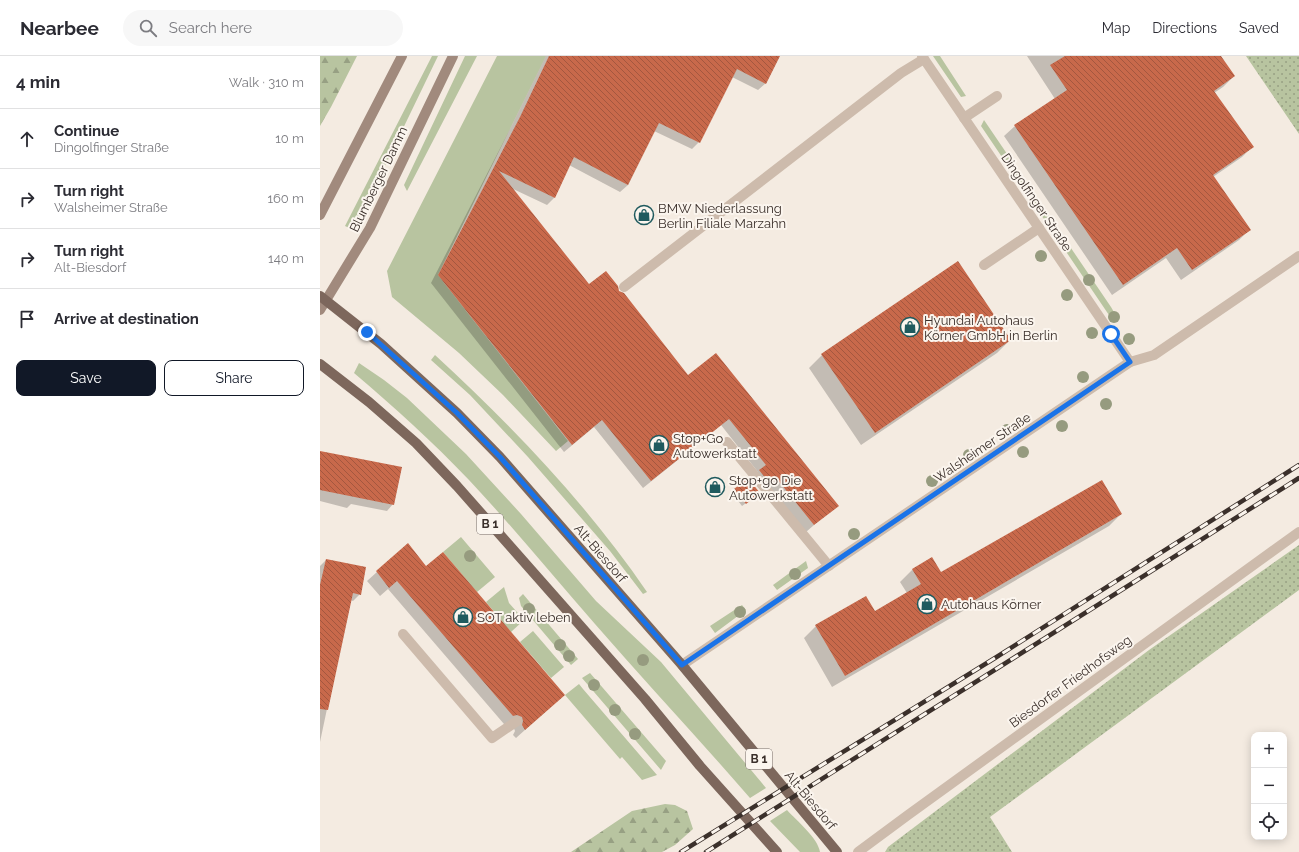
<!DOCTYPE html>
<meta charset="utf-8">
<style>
body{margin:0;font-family:Raleway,sans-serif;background:#f7f7f7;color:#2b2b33}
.controls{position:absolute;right:12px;bottom:12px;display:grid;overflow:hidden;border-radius:8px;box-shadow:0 2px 10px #0003}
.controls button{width:36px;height:36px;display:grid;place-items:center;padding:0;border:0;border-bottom:1px solid #e1e1e2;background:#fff;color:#2b2b33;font:20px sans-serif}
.stop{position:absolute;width:12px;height:12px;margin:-9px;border:3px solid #1a73e8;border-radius:50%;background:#fff}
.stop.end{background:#1a73e8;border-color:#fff;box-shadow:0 1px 4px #0008}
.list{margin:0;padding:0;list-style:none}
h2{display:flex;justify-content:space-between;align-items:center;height:52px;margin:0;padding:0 16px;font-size:17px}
h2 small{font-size:13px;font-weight:400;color:#7c7c81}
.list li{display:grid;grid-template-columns:26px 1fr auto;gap:12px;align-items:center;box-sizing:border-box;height:60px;padding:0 16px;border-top:1px solid #e1e1e2}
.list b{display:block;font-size:15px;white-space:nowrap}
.list p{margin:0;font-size:13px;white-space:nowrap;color:#7c7c81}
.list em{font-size:13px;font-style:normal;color:#7c7c81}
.actions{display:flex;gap:8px;padding:12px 16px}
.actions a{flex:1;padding:9px 0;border:1px solid #111827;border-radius:8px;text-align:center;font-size:14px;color:#111827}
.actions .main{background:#111827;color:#fff}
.icon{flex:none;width:22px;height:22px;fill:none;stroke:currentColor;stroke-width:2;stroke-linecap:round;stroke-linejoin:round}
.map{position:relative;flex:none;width:979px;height:796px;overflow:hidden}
header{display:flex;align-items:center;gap:24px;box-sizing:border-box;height:56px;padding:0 20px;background:#fff;border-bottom:1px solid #e1e1e2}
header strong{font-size:19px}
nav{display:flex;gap:22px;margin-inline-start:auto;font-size:14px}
.search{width:280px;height:36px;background:#f7f7f7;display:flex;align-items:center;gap:10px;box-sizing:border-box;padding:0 14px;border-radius:22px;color:#7c7c81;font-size:15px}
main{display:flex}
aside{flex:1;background:#fff}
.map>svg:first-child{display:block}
.grass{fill:#b8c4a0}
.forest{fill:url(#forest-firs)}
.park{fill:url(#park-dots)}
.shadow{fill:#0003}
.building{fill:url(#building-back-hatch)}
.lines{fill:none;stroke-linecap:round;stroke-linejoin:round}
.service{stroke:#cdbbac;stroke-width:10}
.minor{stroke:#cdbbac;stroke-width:10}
.secondary{stroke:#a18a7d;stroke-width:10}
.primary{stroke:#7d675c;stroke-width:10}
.rail-casing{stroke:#3b302b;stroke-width:4.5}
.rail{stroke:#fbf5ee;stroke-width:3;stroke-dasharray:9;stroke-linecap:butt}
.tree{fill:#969b7f}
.route{stroke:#1a73e8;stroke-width:5}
.labels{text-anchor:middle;stroke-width:4;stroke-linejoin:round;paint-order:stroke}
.shield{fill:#fbf5ee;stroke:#756b66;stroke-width:1}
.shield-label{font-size:12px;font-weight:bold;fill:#3b302b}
.street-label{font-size:13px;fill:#3b302b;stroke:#fbf5ee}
.poi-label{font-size:13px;fill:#3b302b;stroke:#fbf5ee;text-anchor:start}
</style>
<header>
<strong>Nearbee</strong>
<div class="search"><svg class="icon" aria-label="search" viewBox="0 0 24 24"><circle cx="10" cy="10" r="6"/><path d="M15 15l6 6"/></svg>Search here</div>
<nav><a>Map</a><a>Directions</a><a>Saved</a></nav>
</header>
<main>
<aside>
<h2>4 min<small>Walk · 310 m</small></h2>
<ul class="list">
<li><svg class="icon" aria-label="ahead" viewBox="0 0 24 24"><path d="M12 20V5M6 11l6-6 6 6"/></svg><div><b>Continue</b><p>Dingolfinger Straße</p></div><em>10 m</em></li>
<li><svg class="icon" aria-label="right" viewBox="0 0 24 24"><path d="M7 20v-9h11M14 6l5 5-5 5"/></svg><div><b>Turn right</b><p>Walsheimer Straße</p></div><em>160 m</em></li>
<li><svg class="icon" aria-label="right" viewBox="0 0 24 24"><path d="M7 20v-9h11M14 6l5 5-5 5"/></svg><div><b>Turn right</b><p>Alt-Biesdorf</p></div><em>140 m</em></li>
<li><svg class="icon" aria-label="arrive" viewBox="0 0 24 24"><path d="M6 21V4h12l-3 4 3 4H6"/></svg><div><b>Arrive at destination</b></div></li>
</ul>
<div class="actions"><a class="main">Save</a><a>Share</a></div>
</aside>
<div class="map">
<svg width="979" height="796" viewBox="0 0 979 796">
<defs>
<pattern id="forest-firs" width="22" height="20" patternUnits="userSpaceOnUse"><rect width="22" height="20" fill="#b8c4a0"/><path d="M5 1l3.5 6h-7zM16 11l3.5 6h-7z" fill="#97a083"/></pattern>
<pattern id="park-dots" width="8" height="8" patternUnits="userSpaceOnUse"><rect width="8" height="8" fill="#b8c4a0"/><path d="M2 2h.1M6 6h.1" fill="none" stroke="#97a083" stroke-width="1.8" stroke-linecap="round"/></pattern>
<pattern id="building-back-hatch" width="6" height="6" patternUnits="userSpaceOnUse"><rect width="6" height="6" fill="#c8694b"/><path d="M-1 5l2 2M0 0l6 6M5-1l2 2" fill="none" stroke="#a4573f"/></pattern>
</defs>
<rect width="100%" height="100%" fill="#f4ebe1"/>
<!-- grass -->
<path class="grass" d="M 112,0 L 118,0 L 34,174 L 25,170 Z
M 145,0 L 157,0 L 87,135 L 84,129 Z
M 177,0 L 226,0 L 118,219 L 248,385 L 236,395 L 183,339 L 139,297 L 72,241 L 67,215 Z
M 613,0 L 620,0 L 646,40 L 641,41 Z
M 664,64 L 791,251 L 798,263 L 796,265 L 793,265 L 661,70 Z
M 115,299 C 193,371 267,448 327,536 L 323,538 L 290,495 L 208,401 L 150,339 L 111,304 Z
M 39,307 L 64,324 L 87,342 L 146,398 L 201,458 L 276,545 L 341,606 L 446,732 L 430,742 C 379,683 326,627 275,568 C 233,520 193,471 149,424 C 113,386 74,351 34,317 Z
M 141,481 L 175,521 L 157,536 L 123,496 Z
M 486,505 L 488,512 L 457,534 L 453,529 Z
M 184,531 L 189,547 L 204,564 L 191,576 L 166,546 Z
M 203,538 L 258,603 L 251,609 L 201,550 L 199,542 Z
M 422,549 L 426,554 L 395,577 L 390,570 Z
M 213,575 L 244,611 L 231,622 L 200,586 Z
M 270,617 L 346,705 L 341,714 L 262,622 Z
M 259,628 L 263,633 L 337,719 L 322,724 L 302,701 L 300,703 L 245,639 Z
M 467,754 C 477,765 498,782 500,796 L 480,796 L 450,765 Z"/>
<!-- forest -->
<path class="forest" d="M 0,0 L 37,0 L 11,51 L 0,70 Z
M 345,748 L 355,749 L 367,755 L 373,773 L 355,789 L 342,796 L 251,796 L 312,755 Z"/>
<!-- park -->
<path class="park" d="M 926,0 L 979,0 L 979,78 Z
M 979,489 L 979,534 L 670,761 L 692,796 L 565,796 L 568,791 L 829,594 Z"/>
<!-- shadow -->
<path class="shadow" d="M 226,0 L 459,0 L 446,27 L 438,34 L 412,21 L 379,86 L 372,93 L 334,75 L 308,129 L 300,136 L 249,109 L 234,142 L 227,149 L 191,132 L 269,229 L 298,236 L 368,320 L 517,449 L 486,476 L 432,422 L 438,416 L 401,369 L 323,432 L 274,371 L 244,396 L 111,227 L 192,69 Z
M 707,0 L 900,0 L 914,20 L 903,31 L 894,37 L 932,91 L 922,101 L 893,121 L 930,173 L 919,184 L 861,224 L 846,202 L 792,239 L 684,80 L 695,70 L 735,43 Z
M 690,284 L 677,297 L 541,389 L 489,312 L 502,299 Z
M 0,396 L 73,448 L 67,455 L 31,448 L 27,452 L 0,445 Z
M 415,434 L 436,440 L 422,450 L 412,437 Z
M 801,458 L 789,470 L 512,631 L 484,582 L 496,570 L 554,556 L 587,537 L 580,526 L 593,513 L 621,517 Z
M 88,488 L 106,511 L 244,639 L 196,682 L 193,679 L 195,675 L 193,670 L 184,668 L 68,533 L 60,540 L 47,525 Z
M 6,504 L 40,538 L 33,545 L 30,544 L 0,686 L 0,510 Z"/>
<!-- building -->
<path class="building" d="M 229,0 L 460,0 L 446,28 L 417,13 L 380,87 L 339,67 L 308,129 L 254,101 L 235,142 L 179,115 L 269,228 L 286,215 L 298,230 L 299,235 L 304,237 L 368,319 L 396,297 L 519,450 L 494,469 L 457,423 L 450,428 L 439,414 L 446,409 L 409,363 L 331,425 L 282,364 L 252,389 L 118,219 L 200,61 Z
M 745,0 L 901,0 L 915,20 L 894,35 L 934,91 L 893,119 L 931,174 L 872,214 L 857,192 L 803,229 L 694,69 L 747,34 L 730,9 Z
M 638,205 L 691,284 L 555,377 L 501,298 Z
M 0,395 L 82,411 L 74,449 L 0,434 Z
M 428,422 L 440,437 L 426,448 L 414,433 Z
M 782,424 L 802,458 L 525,620 L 495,569 L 546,540 L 555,555 L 601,528 L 592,513 L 612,501 L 621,516 Z
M 88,487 L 106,510 L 123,496 L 245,639 L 205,674 L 202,669 L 203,665 L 202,661 L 197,659 L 193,660 L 77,525 L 69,532 L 56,515 Z
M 6,503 L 46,511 L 41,539 L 33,537 L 8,654 L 0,653 L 0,529 Z"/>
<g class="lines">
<!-- service -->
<path class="service" d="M 644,62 L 677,40
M 664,209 L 719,172
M 304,231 L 581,17 L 604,3
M 810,306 L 834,299 L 979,200
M 407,386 L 509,510
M 83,578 L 172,682 L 197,665
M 538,796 L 588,759 L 979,476"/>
<!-- minor -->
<path class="minor" d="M 362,609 L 810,306 L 602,0"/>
<!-- secondary -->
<path class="secondary" d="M 0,159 L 82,0
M 0,254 L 50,172 L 133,0"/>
<!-- primary -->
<path class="primary" d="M 0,240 L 61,288 L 137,357 L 180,401 L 362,609 L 517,796
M 0,308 L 49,346 L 96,387 L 137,430 L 325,643 L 380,710 L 457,796"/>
<!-- rail casing -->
<g class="rail-casing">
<path id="rail" d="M 361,796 L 675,602 L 979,409
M 386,796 L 979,422"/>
</g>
<!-- rail -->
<use href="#rail" class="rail"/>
</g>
<!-- trees -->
<g class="tree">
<circle cx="721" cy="200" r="6"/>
<circle cx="769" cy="224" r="6"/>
<circle cx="747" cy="239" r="6"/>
<circle cx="794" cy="261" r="6"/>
<circle cx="772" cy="277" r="6"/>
<circle cx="809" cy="283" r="6"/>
<circle cx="763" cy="321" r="6"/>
<circle cx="786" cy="348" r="6"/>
<circle cx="742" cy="370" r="6"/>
<circle cx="687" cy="374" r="6"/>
<circle cx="703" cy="396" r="6"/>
<circle cx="649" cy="399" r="6"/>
<circle cx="612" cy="425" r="6"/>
<circle cx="534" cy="478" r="6"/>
<circle cx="150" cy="500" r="6"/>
<circle cx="475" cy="518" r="6"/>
<circle cx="209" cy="553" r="6"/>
<circle cx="420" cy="556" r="6"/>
<circle cx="240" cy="589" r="6"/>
<circle cx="249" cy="600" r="6"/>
<circle cx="323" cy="604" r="6"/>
<circle cx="274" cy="629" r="6"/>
<circle cx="295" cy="654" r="6"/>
<circle cx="315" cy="678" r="6"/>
</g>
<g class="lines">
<!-- route -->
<path class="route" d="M 47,276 L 137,357 L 180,401 L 362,609 L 810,306 L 791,278"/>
</g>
<!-- icons -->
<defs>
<g id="shop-ring" transform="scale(1)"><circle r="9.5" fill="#fbf5ee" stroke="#1f5a5e" stroke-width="1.5"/><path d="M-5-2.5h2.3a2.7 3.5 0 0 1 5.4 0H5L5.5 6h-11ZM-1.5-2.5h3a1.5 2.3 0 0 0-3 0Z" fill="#1f5a5e"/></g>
</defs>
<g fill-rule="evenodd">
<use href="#shop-ring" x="324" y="159"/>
<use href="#shop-ring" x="590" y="271"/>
<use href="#shop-ring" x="339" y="389"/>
<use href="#shop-ring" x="395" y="431"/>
<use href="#shop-ring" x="607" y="548"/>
<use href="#shop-ring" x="143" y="561"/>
</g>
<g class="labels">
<!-- shield labels -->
<g class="shield">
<rect x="157" y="458" width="26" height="20" rx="3"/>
<rect x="426" y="693" width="26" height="20" rx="3"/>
</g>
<g class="shield-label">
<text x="170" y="472">B 1</text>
<text x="439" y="707">B 1</text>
</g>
<!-- street labels -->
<g class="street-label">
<text transform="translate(58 123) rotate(-64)" y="5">Blumberger Damm</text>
<text transform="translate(717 146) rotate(56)" y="5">Dingolfinger Straße</text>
<text transform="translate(662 391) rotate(-34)" y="5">Walsheimer Straße</text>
<text transform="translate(281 497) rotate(49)" y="5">Alt-Biesdorf</text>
<text transform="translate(750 625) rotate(-36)" y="5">Biesdorfer Friedhofsweg</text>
<text transform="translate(491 744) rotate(50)" y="5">Alt-Biesdorf</text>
</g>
<!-- poi labels -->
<g class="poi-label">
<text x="338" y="157">BMW Niederlassung<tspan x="338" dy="15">Berlin Filiale Marzahn</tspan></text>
<text x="604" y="269">Hyundai Autohaus<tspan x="604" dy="15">Körner GmbH in Berlin</tspan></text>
<text x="353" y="387">Stop+Go<tspan x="353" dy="15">Autowerkstatt</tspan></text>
<text x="409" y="429">Stop+go Die<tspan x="409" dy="15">Autowerkstatt</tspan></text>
<text x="621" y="553">Autohaus Körner</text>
<text x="157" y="566">SOT aktiv leben</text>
</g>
</g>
</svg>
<div class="controls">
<button>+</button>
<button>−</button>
<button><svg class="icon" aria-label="locate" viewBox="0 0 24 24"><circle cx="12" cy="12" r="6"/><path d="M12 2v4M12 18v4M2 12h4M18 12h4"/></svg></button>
</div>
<div class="stop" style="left:791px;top:278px"></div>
<div class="stop end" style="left:47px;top:276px"></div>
</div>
</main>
